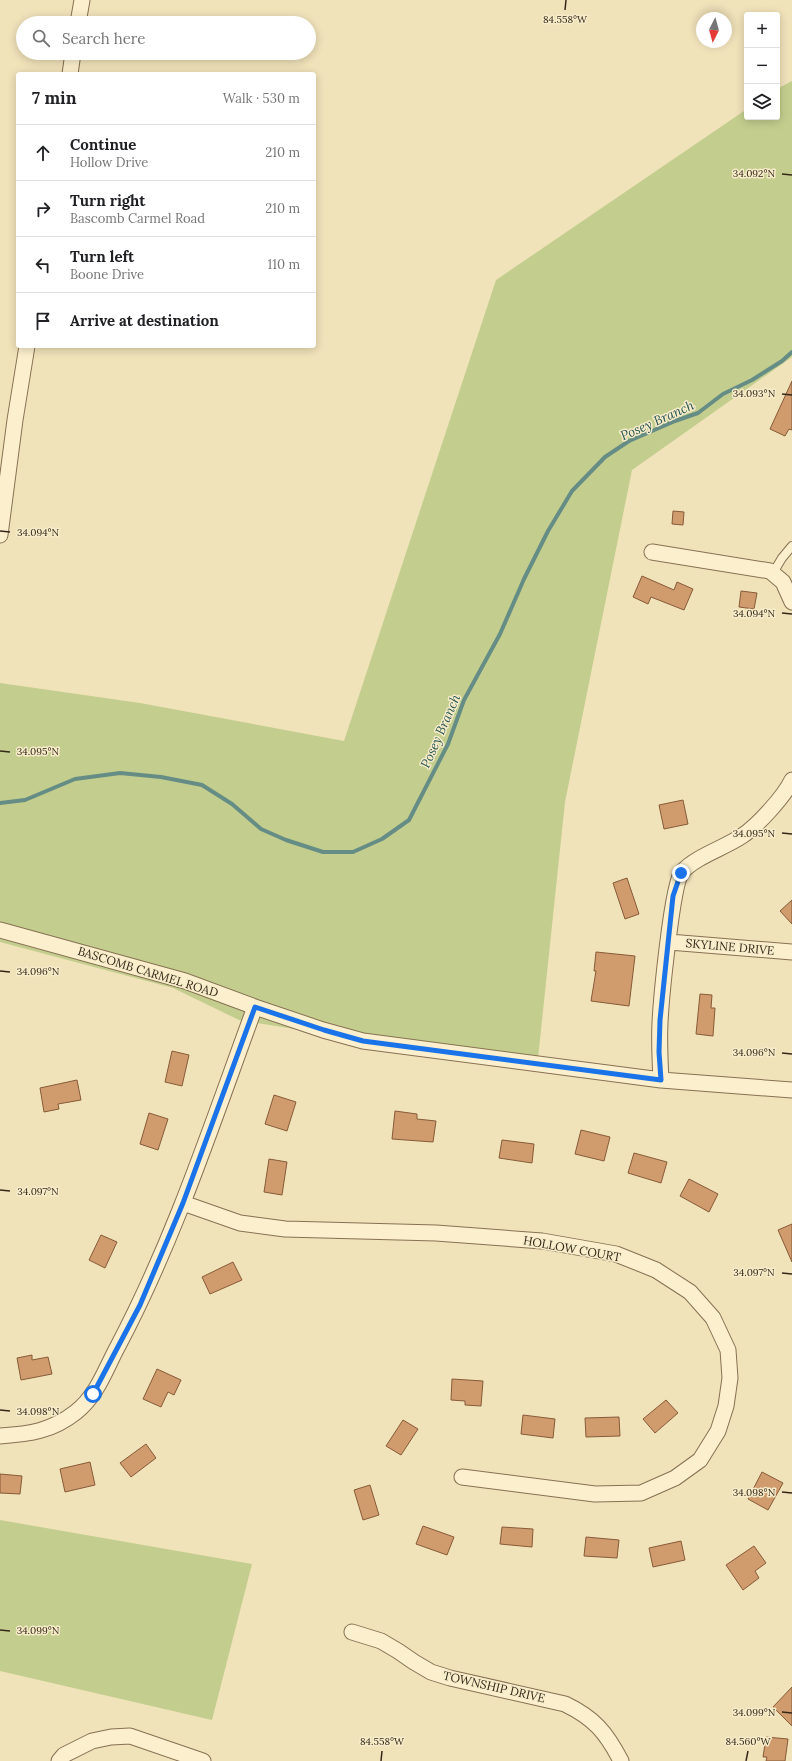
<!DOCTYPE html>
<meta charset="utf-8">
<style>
body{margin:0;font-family:Lora,serif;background:#f2f2f2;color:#202124}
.controls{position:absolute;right:12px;top:12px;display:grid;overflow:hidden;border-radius:4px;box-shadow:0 2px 10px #0003}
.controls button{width:36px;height:36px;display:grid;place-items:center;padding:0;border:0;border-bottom:1px solid #e0e0e0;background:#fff;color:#202124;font:20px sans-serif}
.compass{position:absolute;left:696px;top:12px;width:36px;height:36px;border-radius:50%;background:#fff;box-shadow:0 2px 10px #0003;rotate:186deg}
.stop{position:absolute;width:12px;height:12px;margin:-9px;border:3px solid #1a73e8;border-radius:50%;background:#fff}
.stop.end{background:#1a73e8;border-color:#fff;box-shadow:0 1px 4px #0008}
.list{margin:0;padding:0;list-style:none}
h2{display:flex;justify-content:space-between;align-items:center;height:52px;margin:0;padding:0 16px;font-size:17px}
h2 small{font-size:13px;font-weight:400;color:#757577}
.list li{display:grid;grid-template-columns:26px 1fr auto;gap:12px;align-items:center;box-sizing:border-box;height:56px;padding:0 16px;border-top:1px solid #e0e0e0}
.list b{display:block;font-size:15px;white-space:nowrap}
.list p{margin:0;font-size:13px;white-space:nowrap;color:#757577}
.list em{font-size:13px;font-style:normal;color:#757577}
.icon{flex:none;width:22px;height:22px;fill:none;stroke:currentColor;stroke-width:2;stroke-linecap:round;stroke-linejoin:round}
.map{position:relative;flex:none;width:792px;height:1761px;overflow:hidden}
.search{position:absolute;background:#fff;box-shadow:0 2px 10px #0003;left:16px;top:16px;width:300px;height:44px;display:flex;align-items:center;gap:10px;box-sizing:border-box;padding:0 14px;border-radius:22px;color:#757577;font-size:15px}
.panel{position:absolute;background:#fff;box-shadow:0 2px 10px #0003;left:16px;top:72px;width:300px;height:276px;border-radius:4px}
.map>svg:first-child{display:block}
.green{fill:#c3ce8e}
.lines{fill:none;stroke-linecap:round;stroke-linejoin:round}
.stream{stroke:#668d85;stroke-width:4}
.building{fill:#d09b6d;stroke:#875b38}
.lane-casing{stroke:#877153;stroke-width:10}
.street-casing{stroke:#877153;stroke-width:17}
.lane{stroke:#fbefcd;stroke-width:8}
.street{stroke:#fbefcd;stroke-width:15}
.route{stroke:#1a73e8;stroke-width:5}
.ticks{fill:none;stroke:#352819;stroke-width:1.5}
.labels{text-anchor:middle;stroke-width:3;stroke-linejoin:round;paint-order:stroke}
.street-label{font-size:12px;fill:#352819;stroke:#f7ecc9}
.water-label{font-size:13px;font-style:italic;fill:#285655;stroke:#f7ecc9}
.ticks-label{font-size:10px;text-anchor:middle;fill:#352819;stroke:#f7ecc9;stroke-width:3;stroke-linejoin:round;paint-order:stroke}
</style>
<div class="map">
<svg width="792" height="1761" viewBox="0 0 792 1761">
<rect width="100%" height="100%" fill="#f0e2b9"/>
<!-- green -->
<path class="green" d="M 792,81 L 792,357 L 632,470 L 565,802 L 537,1068 L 239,1020 L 173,988 L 0,942 L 0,683 L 140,703 L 344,741 L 496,280 L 747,109 L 747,117 L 777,117 L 777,89 Z
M 0,1520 L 252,1564 L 212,1720 L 0,1671 Z"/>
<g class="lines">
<!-- stream -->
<path class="stream" d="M 0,803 L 25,800 L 75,779 L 120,773 L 161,777 L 202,785 L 232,804 L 261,829 L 286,840 L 323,852 L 353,852 L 382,839 L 409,820 L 448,744 L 464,700 L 500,634 L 524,579 L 548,531 L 572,491 L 605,457 L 629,441 L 675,421 L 698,413 L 723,394 L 752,380 L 782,361 L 792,352"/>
</g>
<!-- building -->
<path class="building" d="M 792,381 L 792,430 L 789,429 L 785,436 L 770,429 Z
M 673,511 L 684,512 L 683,525 L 672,524 Z
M 642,576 L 674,590 L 677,582 L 693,589 L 684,610 L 651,597 L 648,604 L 633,597 Z
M 741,591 L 757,593 L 754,609 L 739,607 Z
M 683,800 L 688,824 L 664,829 L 659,805 Z
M 627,878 L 639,914 L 625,919 L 613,883 Z
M 792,900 L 792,924 L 780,911 Z
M 596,952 L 635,956 L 629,1006 L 591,1001 L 596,971 L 594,971 Z
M 700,994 L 712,995 L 711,1008 L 715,1008 L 713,1036 L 696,1034 Z
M 172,1051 L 189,1055 L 182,1086 L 165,1082 Z
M 77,1080 L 81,1100 L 58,1104 L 59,1109 L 44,1112 L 40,1088 Z
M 274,1095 L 296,1102 L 287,1131 L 265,1124 Z
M 395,1111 L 417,1114 L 417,1119 L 436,1121 L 433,1142 L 392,1139 Z
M 149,1113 L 168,1119 L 158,1150 L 140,1144 Z
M 581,1130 L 610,1137 L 604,1161 L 575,1154 Z
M 502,1140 L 534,1144 L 532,1163 L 499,1158 Z
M 634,1153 L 667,1162 L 661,1183 L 628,1173 Z
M 269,1159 L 287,1162 L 282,1195 L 264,1192 Z
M 689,1179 L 718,1194 L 709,1212 L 680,1196 Z
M 792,1224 L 792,1262 L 778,1230 Z
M 101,1235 L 117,1242 L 105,1268 L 89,1260 Z
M 233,1262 L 242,1280 L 210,1294 L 202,1277 Z
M 32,1355 L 32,1360 L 48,1357 L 52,1374 L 21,1380 L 17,1358 Z
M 157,1369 L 181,1380 L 174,1395 L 168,1392 L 161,1407 L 143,1399 Z
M 452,1379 L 483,1381 L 481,1406 L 465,1405 L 465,1401 L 451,1400 Z
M 666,1400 L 678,1413 L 655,1433 L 643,1419 Z
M 523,1415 L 555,1419 L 553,1438 L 521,1434 Z
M 619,1417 L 620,1436 L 586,1437 L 585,1418 Z
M 403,1420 L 418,1429 L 401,1455 L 386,1446 Z
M 146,1444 L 156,1458 L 131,1477 L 120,1463 Z
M 90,1462 L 95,1485 L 65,1492 L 60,1469 Z
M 762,1472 L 783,1483 L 768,1510 L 748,1499 Z
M 0,1474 L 22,1476 L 20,1494 L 0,1493 Z
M 370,1485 L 379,1515 L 363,1520 L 354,1490 Z
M 423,1526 L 454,1537 L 447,1555 L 416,1544 Z
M 502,1527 L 533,1529 L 532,1547 L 500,1544 Z
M 586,1537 L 619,1540 L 617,1558 L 584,1556 Z
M 681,1541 L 685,1560 L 653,1567 L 649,1548 Z
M 754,1546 L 766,1563 L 755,1571 L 759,1578 L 743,1590 L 726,1565 Z
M 792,1687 L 792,1726 L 773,1707 Z
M 766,1737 L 788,1739 L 785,1761 L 766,1761 L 767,1757 L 763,1757 Z"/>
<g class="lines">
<!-- lane casing -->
<g class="lane-casing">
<path id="lane" d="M 773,573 L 782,558 L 792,546"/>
</g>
<!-- street casing -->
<g class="street-casing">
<path id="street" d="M 78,23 L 82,0
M 70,74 L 73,53
M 0,535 L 15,420 L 27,346
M 652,552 L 770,571 L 783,582 L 792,602
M 0,930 L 185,981 L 255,1007 L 323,1030 L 363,1041 L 661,1080 L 792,1090
M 669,942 L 792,952
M 661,1080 C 660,1061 659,1042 660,1023 C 661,1001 672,884 682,872 C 695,857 724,848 742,836 C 757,826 784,797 792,780
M 183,1203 L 240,1223 L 285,1229 L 436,1233 L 542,1241 L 616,1254 L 656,1270 L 690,1292 L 713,1318 L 728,1350 L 730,1378 L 726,1406 L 718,1431 L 700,1460 L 675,1478 L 641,1493 L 595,1494 L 462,1477
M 0,1436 C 30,1434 52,1431 76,1412 C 97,1396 106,1368 118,1346 C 175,1238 213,1121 255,1007
M 352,1632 L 381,1641 L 398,1651 L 414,1662 L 431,1672 L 450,1678 L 565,1704 C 594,1718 606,1732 621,1761
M 59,1761 L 64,1755 L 92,1741 L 111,1737 L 130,1736 L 203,1761"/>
</g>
<!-- lane -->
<use href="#lane" class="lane"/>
<!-- street -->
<use href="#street" class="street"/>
</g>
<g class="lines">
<!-- route -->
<path class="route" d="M 93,1394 L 140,1305 L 183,1203 L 255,1007 L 324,1030 L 363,1041 L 661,1080 L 659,1052 L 660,1020 L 673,896 L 681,873"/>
</g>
<!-- ticks -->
<path class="ticks" d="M 565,10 L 566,0M 782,174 L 792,175M 782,394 L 792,395M 0,531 L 10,532M 782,613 L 792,614M 0,751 L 10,752M 782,833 L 792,834M 0,971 L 10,972M 782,1053 L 792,1054M 0,1190 L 10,1191M 782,1273 L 792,1274M 0,1410 L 10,1411M 782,1492 L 792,1493M 0,1630 L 10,1631M 782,1712 L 792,1713M 381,1761 L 382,1751M 746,1761 L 748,1751"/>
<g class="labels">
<!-- street labels -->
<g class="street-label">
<text transform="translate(730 947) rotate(5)" y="4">SKYLINE DRIVE</text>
<text transform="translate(148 972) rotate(17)" y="4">BASCOMB CARMEL ROAD</text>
<text transform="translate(572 1249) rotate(10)" y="4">HOLLOW COURT</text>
<text transform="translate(494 1687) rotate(13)" y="4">TOWNSHIP DRIVE</text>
</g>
<!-- water labels -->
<g class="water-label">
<text transform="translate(657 420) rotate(-24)" y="5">Posey Branch</text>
<text transform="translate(440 731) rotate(-66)" y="5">Posey Branch</text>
</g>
</g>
<g class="ticks-label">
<text x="565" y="23">84.558°W</text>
<text x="754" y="177">34.092°N</text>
<text x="754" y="397">34.093°N</text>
<text x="38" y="536">34.094°N</text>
<text x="754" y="617">34.094°N</text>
<text x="38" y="755">34.095°N</text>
<text x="754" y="837">34.095°N</text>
<text x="38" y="975">34.096°N</text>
<text x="754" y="1056">34.096°N</text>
<text x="38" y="1195">34.097°N</text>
<text x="754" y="1276">34.097°N</text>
<text x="38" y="1415">34.098°N</text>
<text x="754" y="1496">34.098°N</text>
<text x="38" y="1634">34.099°N</text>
<text x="754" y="1716">34.099°N</text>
<text x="382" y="1745">84.558°W</text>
<text x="748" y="1745">84.560°W</text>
</g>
</svg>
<div class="controls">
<button>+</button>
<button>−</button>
<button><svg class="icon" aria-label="layers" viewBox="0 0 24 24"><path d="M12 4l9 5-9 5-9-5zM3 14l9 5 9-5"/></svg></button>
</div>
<svg class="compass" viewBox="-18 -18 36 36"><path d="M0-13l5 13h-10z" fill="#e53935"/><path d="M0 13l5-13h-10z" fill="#757577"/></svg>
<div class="stop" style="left:93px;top:1394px"></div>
<div class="stop end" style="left:681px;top:873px"></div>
<div class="search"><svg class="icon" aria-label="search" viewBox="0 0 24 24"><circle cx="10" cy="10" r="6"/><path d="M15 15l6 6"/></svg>Search here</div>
<section class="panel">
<h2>7 min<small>Walk · 530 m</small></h2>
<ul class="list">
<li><svg class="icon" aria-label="ahead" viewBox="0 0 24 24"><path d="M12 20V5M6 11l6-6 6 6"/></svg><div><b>Continue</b><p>Hollow Drive</p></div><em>210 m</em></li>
<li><svg class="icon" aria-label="right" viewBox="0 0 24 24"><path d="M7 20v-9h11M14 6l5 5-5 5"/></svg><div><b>Turn right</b><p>Bascomb Carmel Road</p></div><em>210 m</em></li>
<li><svg class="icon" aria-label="left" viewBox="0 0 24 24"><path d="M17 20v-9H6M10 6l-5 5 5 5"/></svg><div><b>Turn left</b><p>Boone Drive</p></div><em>110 m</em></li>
<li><svg class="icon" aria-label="arrive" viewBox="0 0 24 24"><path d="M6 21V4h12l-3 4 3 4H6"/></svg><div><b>Arrive at destination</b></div></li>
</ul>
</section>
</div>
